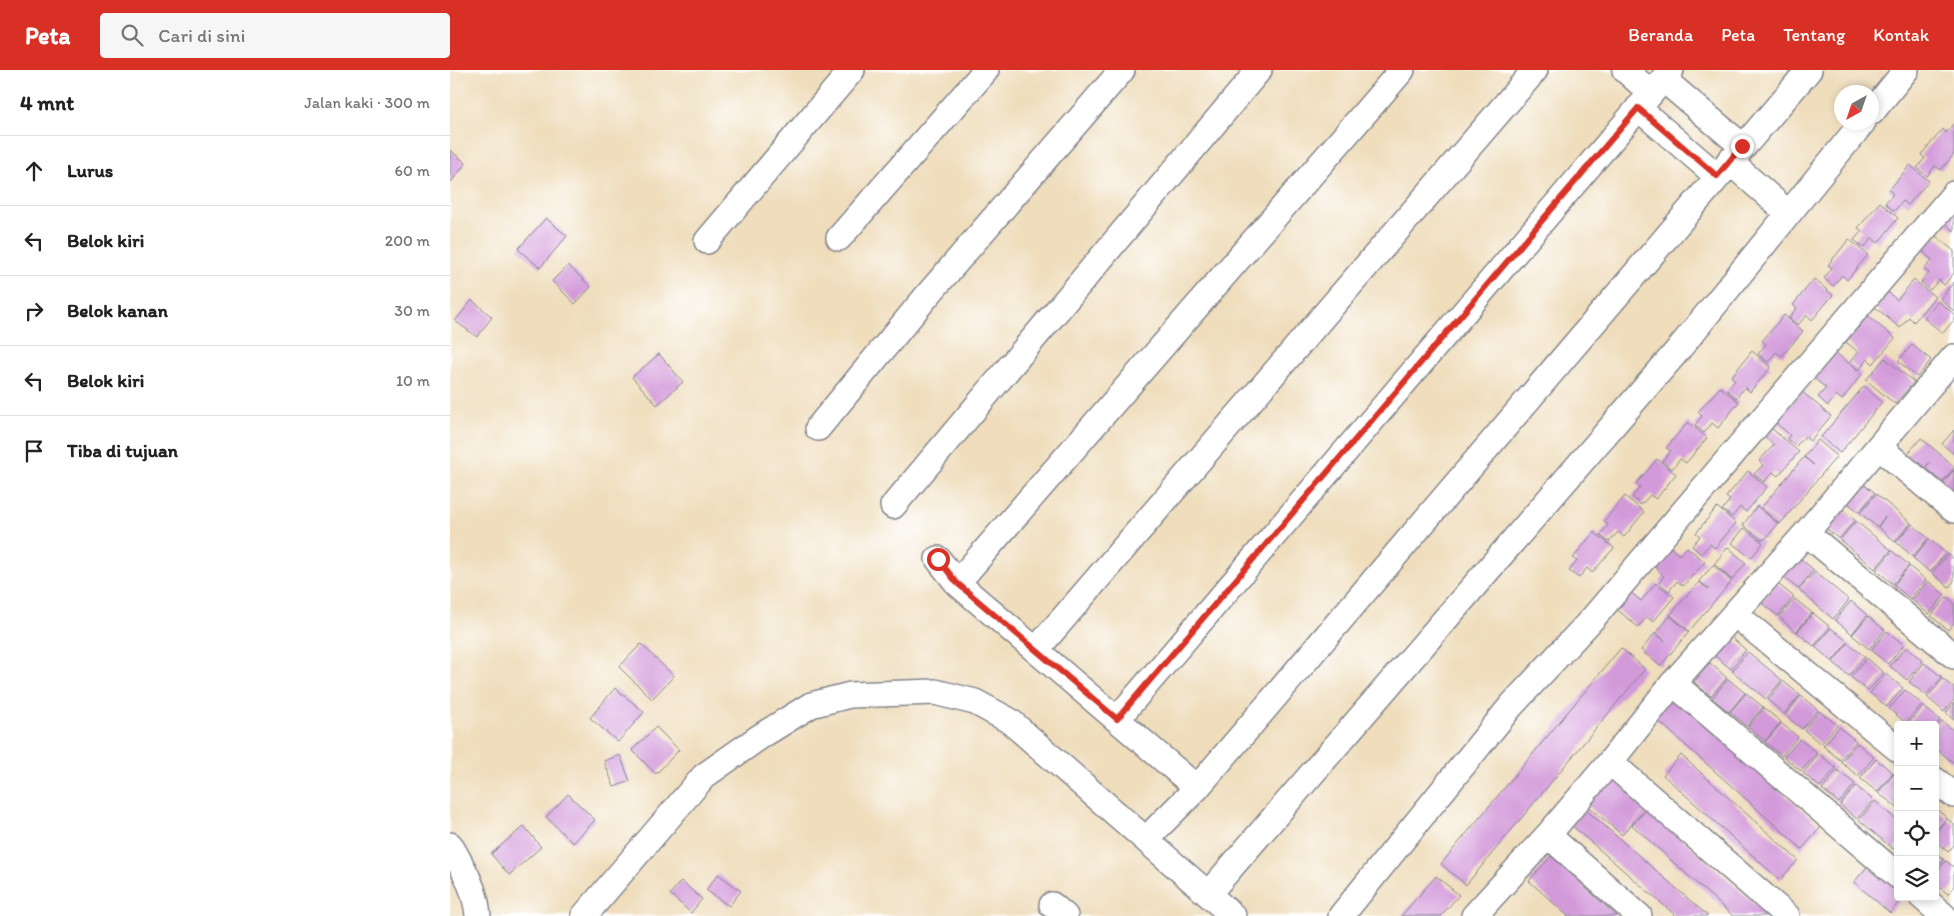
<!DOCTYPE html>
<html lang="id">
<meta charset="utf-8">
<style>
body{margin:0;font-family:Itim,sans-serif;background:#f6f6f6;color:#222}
.controls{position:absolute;right:15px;bottom:15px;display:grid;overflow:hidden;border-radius:5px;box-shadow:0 2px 8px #0003}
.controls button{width:45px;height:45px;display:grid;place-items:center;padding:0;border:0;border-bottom:1px solid #e0e0e0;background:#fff;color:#222;font:25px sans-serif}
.compass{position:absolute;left:1384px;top:15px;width:45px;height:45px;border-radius:50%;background:#fff;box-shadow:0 2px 8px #0003;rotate:220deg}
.stop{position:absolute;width:15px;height:15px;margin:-11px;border:4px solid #d93025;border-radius:50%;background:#fff}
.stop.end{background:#d93025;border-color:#fff;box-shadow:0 1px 5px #0008}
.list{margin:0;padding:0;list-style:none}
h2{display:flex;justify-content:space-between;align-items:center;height:65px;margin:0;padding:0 20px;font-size:21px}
h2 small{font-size:16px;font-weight:400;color:#767676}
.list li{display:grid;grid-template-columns:32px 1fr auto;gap:15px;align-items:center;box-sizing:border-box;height:70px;padding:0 20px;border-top:1px solid #e0e0e0}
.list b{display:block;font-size:19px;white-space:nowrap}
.list em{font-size:16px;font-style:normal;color:#767676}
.icon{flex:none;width:28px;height:28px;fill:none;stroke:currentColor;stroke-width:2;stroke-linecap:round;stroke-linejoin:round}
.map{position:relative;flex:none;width:1504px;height:846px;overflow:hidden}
header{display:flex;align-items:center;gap:30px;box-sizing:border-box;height:70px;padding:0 25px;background:#d93025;color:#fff}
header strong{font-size:24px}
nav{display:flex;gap:28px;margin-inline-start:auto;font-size:18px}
.search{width:350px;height:45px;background:#f6f6f6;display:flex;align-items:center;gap:12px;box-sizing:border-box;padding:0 18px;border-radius:5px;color:#767676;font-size:19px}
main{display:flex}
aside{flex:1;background:#fff}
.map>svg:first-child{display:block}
.building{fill:#d39ada}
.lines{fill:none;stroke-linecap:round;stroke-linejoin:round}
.street-casing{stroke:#85868c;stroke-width:28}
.street{stroke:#fff;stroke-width:25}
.route{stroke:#d93025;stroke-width:6}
</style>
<header>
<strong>Peta</strong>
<div class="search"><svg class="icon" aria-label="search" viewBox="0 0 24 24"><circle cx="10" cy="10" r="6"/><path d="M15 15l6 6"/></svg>Cari di sini</div>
<nav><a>Beranda</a><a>Peta</a><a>Tentang</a><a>Kontak</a></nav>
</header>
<main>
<aside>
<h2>4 mnt<small>Jalan kaki · 300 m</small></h2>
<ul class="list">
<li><svg class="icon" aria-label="ahead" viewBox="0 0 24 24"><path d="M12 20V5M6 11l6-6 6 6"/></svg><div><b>Lurus</b></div><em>60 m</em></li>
<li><svg class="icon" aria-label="left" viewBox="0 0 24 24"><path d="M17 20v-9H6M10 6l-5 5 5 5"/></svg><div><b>Belok kiri</b></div><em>200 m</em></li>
<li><svg class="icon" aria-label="right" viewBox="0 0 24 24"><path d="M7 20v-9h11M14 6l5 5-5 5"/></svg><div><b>Belok kanan</b></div><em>30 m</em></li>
<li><svg class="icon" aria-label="left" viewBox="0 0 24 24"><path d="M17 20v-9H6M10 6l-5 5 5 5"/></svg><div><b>Belok kiri</b></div><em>10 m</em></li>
<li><svg class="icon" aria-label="arrive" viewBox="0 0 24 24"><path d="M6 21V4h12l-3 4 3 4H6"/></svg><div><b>Tiba di tujuan</b></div></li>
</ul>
</aside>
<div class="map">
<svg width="1504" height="846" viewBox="0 0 1504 846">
<rect width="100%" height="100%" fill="#fff"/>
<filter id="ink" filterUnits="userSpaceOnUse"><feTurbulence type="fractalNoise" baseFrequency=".02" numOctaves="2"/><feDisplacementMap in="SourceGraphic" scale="10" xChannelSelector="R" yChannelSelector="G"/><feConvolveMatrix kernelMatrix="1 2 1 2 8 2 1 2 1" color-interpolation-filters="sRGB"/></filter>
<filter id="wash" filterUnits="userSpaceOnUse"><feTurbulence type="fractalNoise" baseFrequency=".0096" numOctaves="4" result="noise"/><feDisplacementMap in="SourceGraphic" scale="20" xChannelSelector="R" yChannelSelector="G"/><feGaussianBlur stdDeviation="1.12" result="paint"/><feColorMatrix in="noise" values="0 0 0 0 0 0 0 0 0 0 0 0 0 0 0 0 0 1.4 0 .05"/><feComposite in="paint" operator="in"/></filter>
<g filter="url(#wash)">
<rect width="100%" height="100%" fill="#efddbb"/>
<g id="blocks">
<!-- building -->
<path class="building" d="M 1504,53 L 1504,84 L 1491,100 L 1485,96 L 1477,106 L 1467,98 L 1475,88 L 1471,85 L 1493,59 L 1496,63 Z
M 0,80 L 16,93 L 0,113 Z
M 1460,95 L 1479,111 L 1458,135 L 1453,131 L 1444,141 L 1435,133 L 1443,124 L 1439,120 Z
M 1430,132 L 1448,148 L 1428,173 L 1422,168 L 1414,178 L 1404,170 L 1412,161 L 1408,158 Z
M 1504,133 L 1504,161 L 1490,149 Z
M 96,148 L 117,166 L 90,198 L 68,179 Z
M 1480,161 L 1504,181 L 1504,203 L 1494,215 L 1489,210 L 1480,220 L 1471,212 L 1479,203 L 1474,200 L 1482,190 L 1467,176 Z
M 1399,169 L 1418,185 L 1397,210 L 1392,205 L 1383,216 L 1374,208 L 1382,198 L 1378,195 Z
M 118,195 L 141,217 L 125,234 L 102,211 Z
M 1364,209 L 1383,225 L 1362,250 L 1357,245 L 1348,255 L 1339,248 L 1347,238 L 1343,235 Z
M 1464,210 L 1485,227 L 1464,252 L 1459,247 L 1450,258 L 1420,233 L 1433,218 L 1447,230 Z
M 1504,212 L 1504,241 L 1490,229 Z
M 22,230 L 42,247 L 27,267 L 5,251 Z
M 1488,231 L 1504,244 L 1504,250 L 1493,263 L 1474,248 Z
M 1334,245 L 1353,261 L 1332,286 L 1326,282 L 1318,292 L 1308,284 L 1316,274 L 1312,271 Z
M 1418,246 L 1445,268 L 1423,294 L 1418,289 L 1409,300 L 1400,292 L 1408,282 L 1396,272 Z
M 1462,275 L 1481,290 L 1467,307 L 1448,291 Z
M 1302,281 L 1321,297 L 1300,322 L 1295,317 L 1286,328 L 1277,320 L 1285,310 L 1281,307 Z
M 1385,282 L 1412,304 L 1392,330 L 1386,325 L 1378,336 L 1368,327 L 1376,318 L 1364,308 Z
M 209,284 L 233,312 L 207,335 L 182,307 Z
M 1435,288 L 1464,312 L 1445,334 L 1416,310 Z
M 1414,316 L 1432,332 L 1390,383 L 1371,367 Z
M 1270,317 L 1289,332 L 1268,358 L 1262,353 L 1254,363 L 1245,355 L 1252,346 L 1248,342 Z
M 1351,321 L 1381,346 L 1360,371 L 1355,366 L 1346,376 L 1337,369 L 1340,365 L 1325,352 Z
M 1238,352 L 1257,368 L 1236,393 L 1230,389 L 1222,399 L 1212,391 L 1221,381 L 1216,378 Z
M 1320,357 L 1349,382 L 1328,406 L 1323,402 L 1314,412 L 1304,404 L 1313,395 L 1309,391 L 1324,375 L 1313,365 Z
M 1504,360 L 1504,384 L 1492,374 Z
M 1471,368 L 1504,396 L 1504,398 L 1489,416 L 1472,402 L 1480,392 L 1472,401 L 1455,387 Z
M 1368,370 L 1387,386 L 1330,454 L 1311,438 L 1354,387 L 1364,395 L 1354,387 Z
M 1207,389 L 1226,404 L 1206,429 L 1200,425 L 1191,435 L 1182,427 L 1190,417 L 1186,414 Z
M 1504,400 L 1504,428 L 1490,416 Z
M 1298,401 L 1317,417 L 1296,442 L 1290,437 L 1282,447 L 1272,440 L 1280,430 L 1276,427 Z
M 1408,409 L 1425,423 L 1409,442 L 1392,428 Z
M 1426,424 L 1461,453 L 1445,472 L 1428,457 L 1435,447 L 1427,457 L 1410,443 Z
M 1175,426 L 1194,442 L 1174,467 L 1168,462 L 1159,472 L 1150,465 L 1158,455 L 1154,451 Z
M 1307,436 L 1328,454 L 1316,468 L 1312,470 L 1293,455 Z
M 1388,436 L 1405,450 L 1389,469 L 1372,455 Z
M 1267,437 L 1286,453 L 1265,478 L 1260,474 L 1251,484 L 1242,476 L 1250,466 L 1246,463 Z
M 1406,451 L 1441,480 L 1425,499 L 1390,470 Z
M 1462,454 L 1478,468 L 1463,487 L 1446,472 Z
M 1294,458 L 1313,473 L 1301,488 L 1282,473 Z
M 1144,462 L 1164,478 L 1142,503 L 1137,498 L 1129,508 L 1119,501 L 1127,491 L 1123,488 Z
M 1479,469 L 1496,483 L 1480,502 L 1463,488 Z
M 1217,474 L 1229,485 L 1237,477 L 1255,492 L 1233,516 L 1227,511 L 1219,521 L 1209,513 L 1214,506 L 1201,493 Z
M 1278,477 L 1296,493 L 1282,510 L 1264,494 Z
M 1442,481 L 1459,495 L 1443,514 L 1426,500 Z
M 1498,484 L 1504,489 L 1504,511 L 1499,517 L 1482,503 Z
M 1347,486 L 1364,500 L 1348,519 L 1331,505 Z
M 1263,495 L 1282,511 L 1239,561 L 1220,545 L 1249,512 L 1259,519 L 1249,511 Z
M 1459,496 L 1476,510 L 1460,529 L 1444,515 Z
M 1365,502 L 1399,530 L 1383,549 L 1349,520 Z
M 1478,511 L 1495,525 L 1479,544 L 1462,530 Z
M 1206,513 L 1224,527 L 1203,552 L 1197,547 L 1188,557 L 1164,537 L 1178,520 L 1191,531 Z
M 1327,513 L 1344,527 L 1328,546 L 1311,532 Z
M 1497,527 L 1504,533 L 1504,553 L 1498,560 L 1481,546 Z
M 1345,529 L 1362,543 L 1346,562 L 1329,547 Z
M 1401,531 L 1417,545 L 1402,564 L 1385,550 Z
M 1363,543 L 1380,557 L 1364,576 L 1347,562 Z
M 1220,546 L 1239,562 L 1210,596 L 1191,580 L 1205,563 L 1215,571 L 1206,563 Z
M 1418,546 L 1435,560 L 1419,579 L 1402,565 Z
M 1381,558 L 1398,572 L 1382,591 L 1365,577 Z
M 1437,561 L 1454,575 L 1438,594 L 1421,580 Z
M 1280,566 L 1296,580 L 1281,599 L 1264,585 Z
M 1398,573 L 1415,587 L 1399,606 L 1383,592 Z
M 191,574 L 224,606 L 202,629 L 169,597 Z
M 1456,577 L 1473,591 L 1457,610 L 1440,596 Z
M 1171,578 L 1195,599 L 1016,815 L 991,794 Z
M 1298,582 L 1332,610 L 1316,629 L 1282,601 Z
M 1417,588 L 1434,603 L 1418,621 L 1401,607 Z
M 1260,593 L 1277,608 L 1261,626 L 1244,612 Z
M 1474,593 L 1492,607 L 1476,625 L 1459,612 Z
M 1436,604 L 1453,618 L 1437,637 L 1420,623 Z
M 1278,609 L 1295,623 L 1279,642 L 1262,628 Z
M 1493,609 L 1504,618 L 1504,630 L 1494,642 L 1477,627 Z
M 1333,611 L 1350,625 L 1334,644 L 1318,630 Z
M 165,618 L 194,642 L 168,672 L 140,648 Z
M 1455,620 L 1472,634 L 1456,653 L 1439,639 Z
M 1296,623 L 1313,637 L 1297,656 L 1280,642 Z
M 1223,624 L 1371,757 L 1352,779 L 1204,647 Z
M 1351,626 L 1368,640 L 1352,659 L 1335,645 Z
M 1504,633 L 1504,650 L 1496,643 Z
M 1473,636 L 1490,650 L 1486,655 L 1457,655 Z
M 1314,638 L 1331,652 L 1315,671 L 1298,657 Z
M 1369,641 L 1387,655 L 1371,674 L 1354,660 Z
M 1492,651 L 1504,661 L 1504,693 L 1485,678 L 1485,659 Z
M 1331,653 L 1348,667 L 1332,686 L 1315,672 Z
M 206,657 L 229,680 L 206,704 L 182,680 Z
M 1389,657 L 1406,671 L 1390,690 L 1373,676 Z
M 1350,669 L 1367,683 L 1351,701 L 1334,687 Z
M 1407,673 L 1424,687 L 1408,706 L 1391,692 Z
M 1369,684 L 1386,698 L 1370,717 L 1353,703 Z
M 170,685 L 180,711 L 164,717 L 154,691 Z
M 1231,685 L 1348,790 L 1330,810 L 1213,705 Z
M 1426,689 L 1443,703 L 1427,722 L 1410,708 Z
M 1387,700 L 1405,714 L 1389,733 L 1372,719 Z
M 1160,701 L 1199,735 L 1172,765 L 1134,732 Z
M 1444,704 L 1448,707 L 1448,738 L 1428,723 Z
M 1406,716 L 1423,730 L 1407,749 L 1390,735 Z
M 118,724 L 145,750 L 123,773 L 96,747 Z
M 1425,731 L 1448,751 L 1448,773 L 1443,779 L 1409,750 Z
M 1134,738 L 1258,846 L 1226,846 L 1120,754 Z
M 1198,738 L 1318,846 L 1283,846 L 1182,755 Z
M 1485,738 L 1497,748 L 1485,762 Z
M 1497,749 L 1504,754 L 1504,775 L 1498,782 L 1485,771 L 1485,763 Z
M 74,756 L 91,777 L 59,805 L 41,784 Z
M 1485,782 L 1494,790 L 1485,801 Z
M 1101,786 L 1167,846 L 1118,846 L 1079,811 Z
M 1496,791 L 1504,797 L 1504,816 L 1498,824 L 1485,814 L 1485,804 Z
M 1418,796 L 1448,821 L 1448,827 L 1453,827 L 1440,843 L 1404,812 Z
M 268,804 L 291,821 L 279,836 L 256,820 Z
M 986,806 L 1009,825 L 991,846 L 951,846 Z
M 231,811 L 252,829 L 241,843 L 220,824 Z"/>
</g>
</g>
<g filter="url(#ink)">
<use href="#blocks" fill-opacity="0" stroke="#85868c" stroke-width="1"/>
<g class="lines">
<!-- street casing -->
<g class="street-casing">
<path id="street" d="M 1175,0 L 1201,23
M 1213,9 L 1292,76
M 1188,38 L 1267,106
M 1422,42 L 1456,0
M 1279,91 L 1338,143
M 389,168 L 536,0
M 257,171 L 402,0
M 368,358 L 476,227 L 672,0
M 1429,377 L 1504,440
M 443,436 L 809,0
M 1356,463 L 1504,586
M 488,489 L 507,513 L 747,718
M 507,513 L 952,0
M 1285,544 L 1448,679
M 586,580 L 1085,0
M 1223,613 L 1448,806
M 667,649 L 1221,0
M 1160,692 L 1337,846
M 1485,710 L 1504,725
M 706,759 L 747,718 L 1359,0
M 1098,765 L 1189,846
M 0,775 C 13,798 26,819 28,846
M 758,824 L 1228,280 L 1413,52
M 1472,827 L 1494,846
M 602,835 L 615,846
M 134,846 L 254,706 L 311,666 L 361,635 L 400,625 L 485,622 L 525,632 L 560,651 L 783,846
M 891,846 L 1061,636 L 1143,548 L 1504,124
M 1024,846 L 1098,765 L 1160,692 L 1223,613 L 1356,463 L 1504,287"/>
</g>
<!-- street -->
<use href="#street" class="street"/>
</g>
</g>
<g class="lines" filter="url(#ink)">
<!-- route -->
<path class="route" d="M 488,489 L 507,513 L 667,649 L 1188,38 L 1267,106 L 1292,76"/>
</g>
</svg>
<div class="controls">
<button>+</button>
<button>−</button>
<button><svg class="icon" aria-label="locate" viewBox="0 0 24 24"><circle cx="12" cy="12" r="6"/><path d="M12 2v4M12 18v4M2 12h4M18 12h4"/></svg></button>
<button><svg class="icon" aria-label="layers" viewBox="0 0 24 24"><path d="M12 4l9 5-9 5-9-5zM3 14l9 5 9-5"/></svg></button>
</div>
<svg class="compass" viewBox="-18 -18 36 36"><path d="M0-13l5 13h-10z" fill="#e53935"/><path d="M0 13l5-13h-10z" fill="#767676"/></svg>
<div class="stop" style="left:488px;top:489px"></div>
<div class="stop end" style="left:1292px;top:76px"></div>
</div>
</main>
